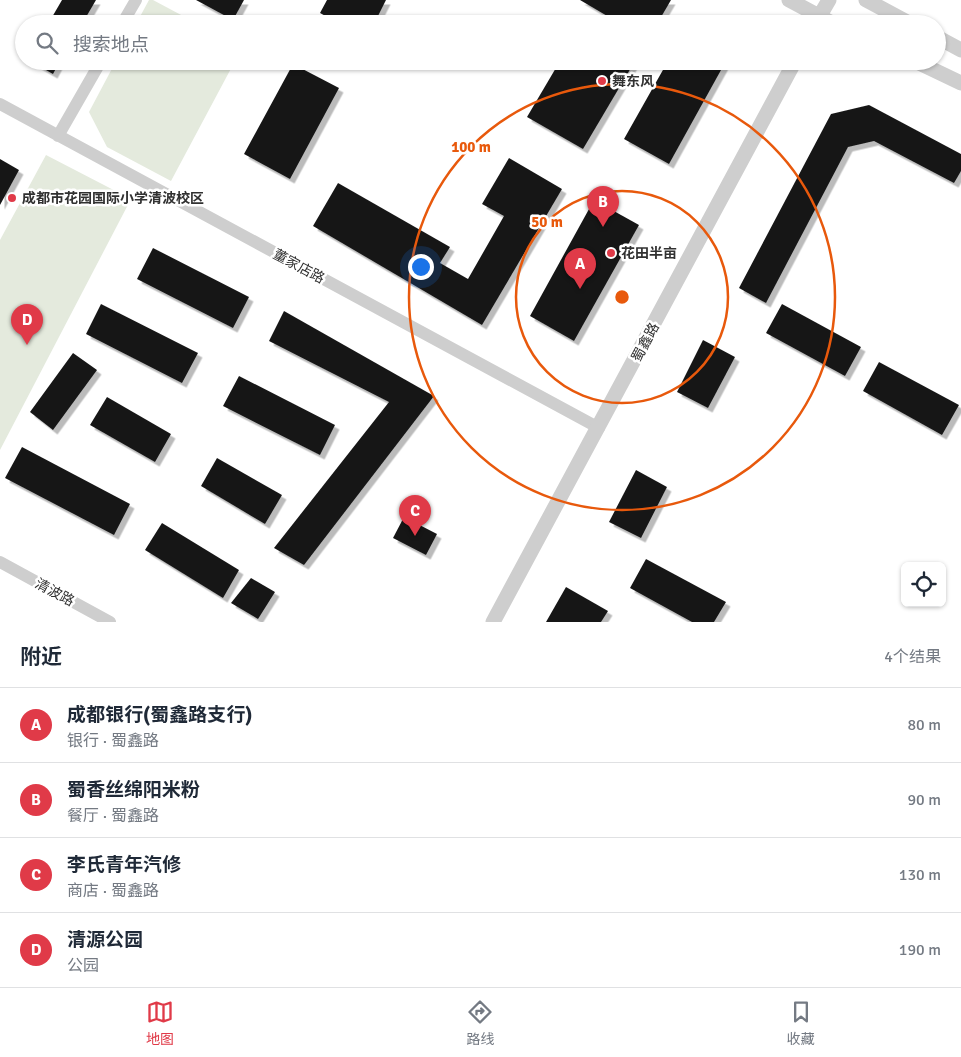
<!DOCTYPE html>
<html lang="zh">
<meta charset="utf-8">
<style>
body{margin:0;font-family:Signika,"Noto Sans SC",sans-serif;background:#f2f2f3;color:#1f2937}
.controls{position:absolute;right:15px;bottom:15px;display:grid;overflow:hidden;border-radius:8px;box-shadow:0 1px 4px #0004}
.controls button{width:45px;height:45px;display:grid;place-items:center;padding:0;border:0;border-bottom:1px solid #e0e1e3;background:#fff;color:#1f2937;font:25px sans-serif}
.you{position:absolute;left:420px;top:266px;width:18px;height:18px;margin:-12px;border:4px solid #fff;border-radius:50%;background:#1a73e8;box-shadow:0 0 0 8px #1a73e833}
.badge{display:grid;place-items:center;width:32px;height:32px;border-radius:50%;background:#e03a48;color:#fff;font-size:16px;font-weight:700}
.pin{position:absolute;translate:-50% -41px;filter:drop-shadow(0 1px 2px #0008)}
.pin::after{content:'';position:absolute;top:26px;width:18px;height:15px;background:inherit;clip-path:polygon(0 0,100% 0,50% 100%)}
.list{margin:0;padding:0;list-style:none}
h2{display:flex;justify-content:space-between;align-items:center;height:65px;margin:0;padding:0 20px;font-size:21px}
h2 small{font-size:16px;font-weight:400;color:#747a83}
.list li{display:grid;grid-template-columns:32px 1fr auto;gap:15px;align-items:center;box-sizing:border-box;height:75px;padding:0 20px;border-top:1px solid #e0e1e3}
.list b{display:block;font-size:19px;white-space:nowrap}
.list p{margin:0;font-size:16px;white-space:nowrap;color:#747a83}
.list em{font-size:16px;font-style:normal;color:#747a83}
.icon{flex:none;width:28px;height:28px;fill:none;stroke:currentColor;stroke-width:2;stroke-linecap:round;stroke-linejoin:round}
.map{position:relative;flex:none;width:961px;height:622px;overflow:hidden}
.search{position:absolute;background:#fff;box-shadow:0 1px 4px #0004;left:15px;right:15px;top:15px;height:55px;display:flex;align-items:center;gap:12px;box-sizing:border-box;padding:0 18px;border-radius:28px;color:#747a83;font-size:19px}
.sheet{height:365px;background:#fff}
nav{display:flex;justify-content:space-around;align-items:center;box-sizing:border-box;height:70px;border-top:1px solid #e0e1e3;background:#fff;font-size:14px;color:#747a83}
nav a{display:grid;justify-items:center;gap:2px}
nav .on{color:#e03a48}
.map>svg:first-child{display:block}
.green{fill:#e4eadd}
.building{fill:#181818;filter:url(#shadow)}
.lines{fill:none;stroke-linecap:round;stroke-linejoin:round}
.minor{stroke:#cecece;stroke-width:12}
.tertiary{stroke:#cecece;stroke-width:15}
.ring{fill:none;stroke:#e8590c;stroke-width:2.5}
.poi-dot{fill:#e03a48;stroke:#fff;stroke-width:2}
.labels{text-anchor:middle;stroke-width:5;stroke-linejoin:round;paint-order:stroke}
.poi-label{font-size:14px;font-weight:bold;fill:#313131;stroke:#fff;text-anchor:start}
.street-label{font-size:14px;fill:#313131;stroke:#fff}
.centre{fill:#e8590c;stroke:#fff;stroke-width:2.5}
.ring-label{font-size:15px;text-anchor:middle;font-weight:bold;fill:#e8590c;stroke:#fff;stroke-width:5;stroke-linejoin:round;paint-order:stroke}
</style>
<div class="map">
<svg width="961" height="622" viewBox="0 0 961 622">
<defs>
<filter id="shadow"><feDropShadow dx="4.5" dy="4.5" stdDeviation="0" flood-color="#0004"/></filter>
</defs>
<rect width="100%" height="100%" fill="#fff"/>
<!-- green -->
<path class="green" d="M 149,0 L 153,0 L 198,24 L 136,24 Z
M 116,61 L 235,61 L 171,181 L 107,147 L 89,112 Z
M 46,155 L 131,199 L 0,450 L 0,240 Z"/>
<!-- building -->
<path class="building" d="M 62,0 L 96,0 L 82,24 L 48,24 Z
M 196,0 L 244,0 L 233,20 Z
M 327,0 L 386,0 L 374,24 L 340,24 L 320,13 Z
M 580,0 L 671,0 L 657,24 L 612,24 L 614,20 Z
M 30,61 L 60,61 L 53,74 Z
M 560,61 L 569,61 L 584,70 L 590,61 L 635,61 L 583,149 L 527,117 Z
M 668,61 L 726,61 L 669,164 L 624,139 Z
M 293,64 L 339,88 L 290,179 L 244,154 Z
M 869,105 L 961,154 L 961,171 L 954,183 L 874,141 L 848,147 L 766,303 L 739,288 L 831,114 Z
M 509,158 L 562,189 L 482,325 L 313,226 L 338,183 L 450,247 L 440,263 L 468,279 L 504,216 L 482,204 Z
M 0,159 L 19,170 L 0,205 Z
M 594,200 L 639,225 L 574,341 L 530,316 Z
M 153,248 L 249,297 L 233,328 L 137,279 Z
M 101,304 L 198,353 L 182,383 L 86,334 Z
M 782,304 L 861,347 L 845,376 L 766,333 Z
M 284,311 L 434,396 L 304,565 L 274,548 L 389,402 L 269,341 Z
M 703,340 L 735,357 L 708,408 L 677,392 Z
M 73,353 L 97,370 L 53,430 L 30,412 Z
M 879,362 L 959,405 L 942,435 L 863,391 Z
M 239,376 L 335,425 L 320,455 L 223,406 Z
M 107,397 L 171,434 L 155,462 L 90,425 Z
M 22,447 L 130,504 L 114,535 L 5,478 Z
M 217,458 L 282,495 L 265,524 L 201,486 Z
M 636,470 L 667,487 L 641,538 L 609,522 Z
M 404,517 L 437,534 L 426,555 L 393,538 Z
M 162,523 L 239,570 L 223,598 L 145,550 Z
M 646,559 L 726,602 L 714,622 L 692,622 L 630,588 Z
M 251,578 L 275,592 L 258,619 L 231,603 Z
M 566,587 L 608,611 L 601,622 L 546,622 Z"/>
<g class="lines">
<!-- minor -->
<path class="minor" d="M 122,24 L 136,0
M 0,104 L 599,428
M 58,136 L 101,61
M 0,562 L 110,622"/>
<!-- tertiary -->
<path class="tertiary" d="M 789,0 L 834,24
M 866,0 L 911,24
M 815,24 L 829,0
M 937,37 L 961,50
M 915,61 L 961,83
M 493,622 L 795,61"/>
</g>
<!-- distance rings -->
<g class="ring">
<circle cx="622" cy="297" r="106"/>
<circle cx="622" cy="297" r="213"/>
</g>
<!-- markers -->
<g class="poi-dot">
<circle cx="602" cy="81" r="5"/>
<circle cx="12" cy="198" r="5"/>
<circle cx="611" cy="253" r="5"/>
</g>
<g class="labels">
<!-- poi labels -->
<g class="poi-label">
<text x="612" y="86">舞东风</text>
<text x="22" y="203">成都市花园国际小学清波校区</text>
<text x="621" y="258">花田半亩</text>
</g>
<!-- street labels -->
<g class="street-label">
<text transform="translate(299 266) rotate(28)" y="5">董家店路</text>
<text transform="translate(645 342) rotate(-62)" y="5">蜀鑫路</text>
<text transform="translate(55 592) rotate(28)" y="5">清波路</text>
</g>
</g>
<circle cx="622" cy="297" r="8" class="centre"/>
<g class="ring-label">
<text x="471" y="152">100 m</text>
<text x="547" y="227">50 m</text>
</g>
</svg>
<div class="controls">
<button><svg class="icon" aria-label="locate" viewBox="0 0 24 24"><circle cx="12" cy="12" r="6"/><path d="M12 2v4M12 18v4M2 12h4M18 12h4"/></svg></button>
</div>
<div class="you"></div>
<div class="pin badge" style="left:580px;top:289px">A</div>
<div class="pin badge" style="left:603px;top:227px">B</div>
<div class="pin badge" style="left:415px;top:536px">C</div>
<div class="pin badge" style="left:27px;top:345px">D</div>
<div class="search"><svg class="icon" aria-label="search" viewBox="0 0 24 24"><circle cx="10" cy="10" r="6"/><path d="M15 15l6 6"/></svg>搜索地点</div>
</div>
<section class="sheet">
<h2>附近<small>4个结果</small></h2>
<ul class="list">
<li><span class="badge">A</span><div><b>成都银行(蜀鑫路支行)</b><p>银行 · 蜀鑫路</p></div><em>80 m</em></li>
<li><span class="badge">B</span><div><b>蜀香丝绵阳米粉</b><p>餐厅 · 蜀鑫路</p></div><em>90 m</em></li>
<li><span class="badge">C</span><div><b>李氏青年汽修</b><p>商店 · 蜀鑫路</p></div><em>130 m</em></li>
<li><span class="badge">D</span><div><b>清源公园</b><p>公园</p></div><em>190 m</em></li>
</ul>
</section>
<nav>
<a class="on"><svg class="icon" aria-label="map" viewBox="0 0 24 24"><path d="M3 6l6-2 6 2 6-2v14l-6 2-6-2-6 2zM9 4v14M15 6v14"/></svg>地图</a>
<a><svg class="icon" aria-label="directions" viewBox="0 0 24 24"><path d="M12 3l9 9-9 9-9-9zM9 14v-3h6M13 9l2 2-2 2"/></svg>路线</a>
<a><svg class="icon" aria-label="saved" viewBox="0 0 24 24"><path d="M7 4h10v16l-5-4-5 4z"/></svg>收藏</a>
</nav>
